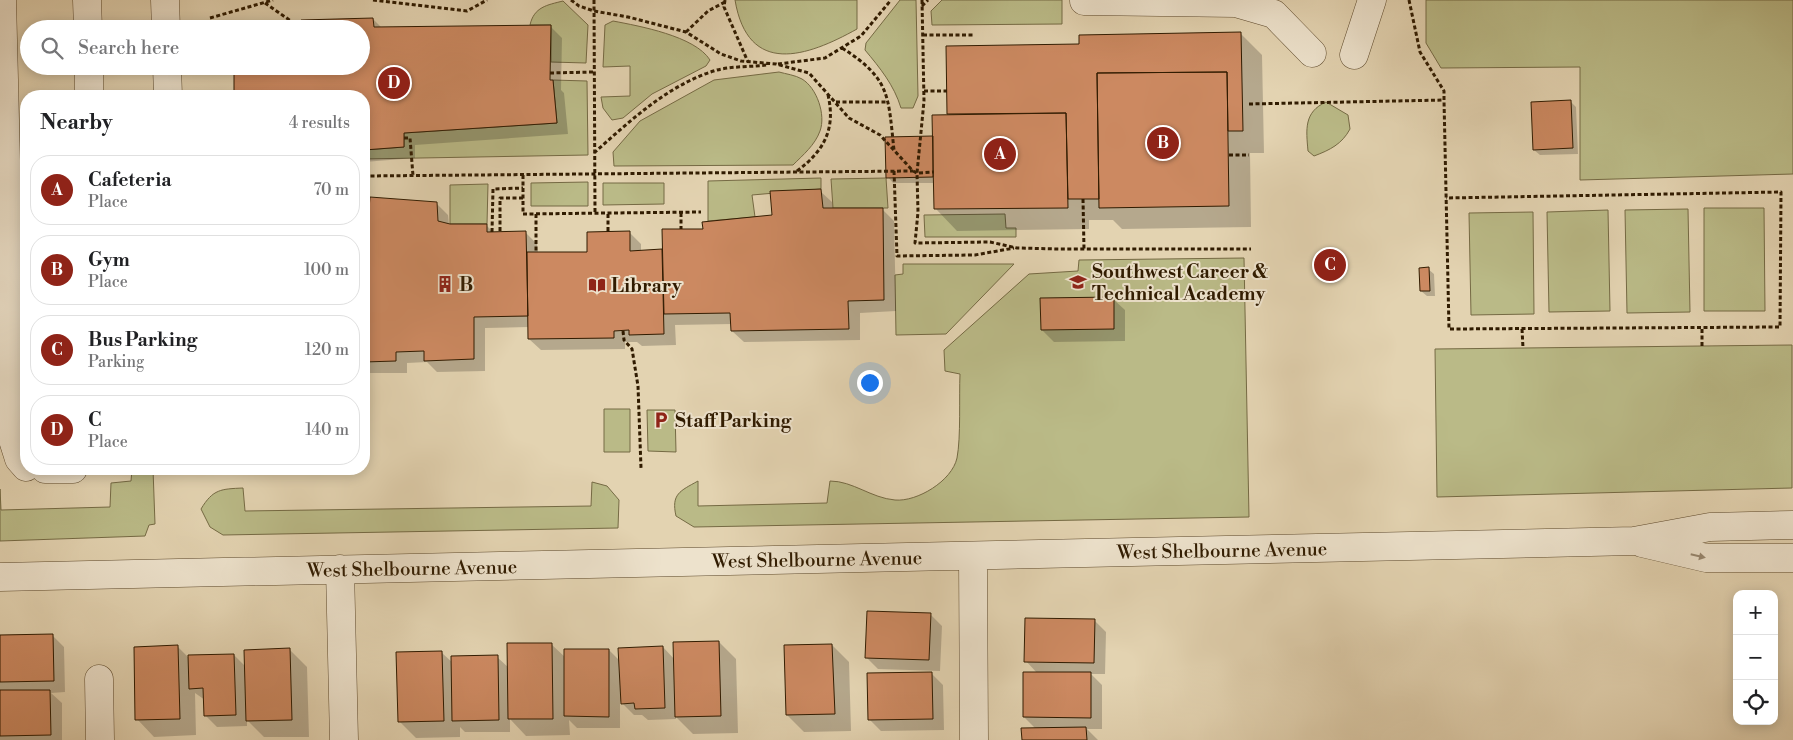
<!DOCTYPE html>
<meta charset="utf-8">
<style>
body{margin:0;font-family:"Libre Bodoni",serif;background:#f6f6f6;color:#202124}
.controls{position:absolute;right:15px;bottom:15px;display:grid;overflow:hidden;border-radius:10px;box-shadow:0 2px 12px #0003}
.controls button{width:45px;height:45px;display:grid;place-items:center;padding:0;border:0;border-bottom:1px solid #e0e0e0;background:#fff;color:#202124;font:25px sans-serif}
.you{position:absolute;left:869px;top:382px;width:18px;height:18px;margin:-12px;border:4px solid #fff;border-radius:50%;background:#1a73e8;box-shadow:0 0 0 8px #1a73e833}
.badge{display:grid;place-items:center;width:32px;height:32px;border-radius:50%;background:#8f2418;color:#fff;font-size:16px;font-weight:700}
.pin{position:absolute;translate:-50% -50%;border:2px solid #fff;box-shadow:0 1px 5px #0006}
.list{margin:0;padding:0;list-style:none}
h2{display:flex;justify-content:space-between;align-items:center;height:65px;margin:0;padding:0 20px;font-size:21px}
h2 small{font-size:16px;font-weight:400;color:#757577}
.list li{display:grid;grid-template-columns:32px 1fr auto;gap:15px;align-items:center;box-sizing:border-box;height:70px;margin:0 10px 10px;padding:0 10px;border:1px solid #e0e0e0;border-radius:20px}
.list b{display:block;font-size:19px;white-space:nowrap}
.list p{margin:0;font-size:16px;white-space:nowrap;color:#757577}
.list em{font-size:16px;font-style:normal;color:#757577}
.icon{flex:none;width:28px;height:28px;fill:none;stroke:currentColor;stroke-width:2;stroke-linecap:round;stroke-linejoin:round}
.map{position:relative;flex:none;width:1793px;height:740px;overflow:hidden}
.search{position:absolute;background:#fff;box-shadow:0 2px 12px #0003;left:20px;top:20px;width:350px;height:55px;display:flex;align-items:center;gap:12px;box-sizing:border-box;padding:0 18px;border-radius:28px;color:#757577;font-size:19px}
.panel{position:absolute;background:#fff;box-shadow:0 2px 12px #0003;left:20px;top:90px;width:350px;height:385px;border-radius:20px}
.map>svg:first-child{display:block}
.green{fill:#baba87;stroke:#756a44}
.shadow{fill:#0003}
.building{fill:#cc8961;stroke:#301b00}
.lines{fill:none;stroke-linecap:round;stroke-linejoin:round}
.minor-casing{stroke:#5d492c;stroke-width:29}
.path{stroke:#301b00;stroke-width:3;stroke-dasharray:4 2.5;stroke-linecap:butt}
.minor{stroke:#ede2cc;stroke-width:28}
.oneway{fill:#988870}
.labels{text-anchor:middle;stroke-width:4;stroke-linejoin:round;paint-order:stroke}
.poi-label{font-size:19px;font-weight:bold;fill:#301b00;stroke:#ede2cc;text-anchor:start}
.street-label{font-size:19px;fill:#301b00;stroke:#ede2cc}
</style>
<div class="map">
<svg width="1793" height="740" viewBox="0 0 1793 740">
<rect width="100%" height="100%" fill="#e3d3b1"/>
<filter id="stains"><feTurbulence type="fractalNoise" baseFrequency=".004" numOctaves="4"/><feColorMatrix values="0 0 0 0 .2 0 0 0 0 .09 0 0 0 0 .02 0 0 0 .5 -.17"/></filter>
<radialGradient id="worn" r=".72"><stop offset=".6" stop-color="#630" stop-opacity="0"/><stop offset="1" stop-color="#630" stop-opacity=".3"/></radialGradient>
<!-- green -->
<path class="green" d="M 735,0 L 857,0 L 857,29 C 807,57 748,77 735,0 Z
M 900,0 L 916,0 L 918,96 L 913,108 L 901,108 C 894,85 880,68 865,50 L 866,43 Z
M 942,0 L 1062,0 L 1062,24 L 932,25 L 931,11 Z
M 1426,0 L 1793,0 L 1793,174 L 1580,180 L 1580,67 L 1441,68 L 1426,43 Z
M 563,1 L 588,25 L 586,63 L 551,62 L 551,25 L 530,25 C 534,7 547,5 563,1 Z
M 613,21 C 639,26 695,36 710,60 L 706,66 L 652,94 L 623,118 L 612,120 L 603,108 L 601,97 L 630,96 L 630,66 L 603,67 L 605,25 Z
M 779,72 C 786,74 795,75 802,79 C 817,88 826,115 820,131 C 815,145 803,155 793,165 L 614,166 L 613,152 L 640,121 L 714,80 Z
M 553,80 L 587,81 L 588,155 L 364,159 L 364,150 L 404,147 L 404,133 L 557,123 Z
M 1326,102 L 1348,115 L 1350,129 C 1342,144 1330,150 1314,156 L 1308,151 C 1306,129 1304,112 1326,102 Z
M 821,178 L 821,189 L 752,195 L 755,217 L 708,221 L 708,181 Z
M 886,178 L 888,208 L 833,208 L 831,179 Z
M 588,182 L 588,206 L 531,206 L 531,183 Z
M 603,183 L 664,183 L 664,204 L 603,205 Z
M 488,184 L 487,224 L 450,224 L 450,185 Z
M 1704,208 L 1764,208 L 1765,311 L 1704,311 Z
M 1688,209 L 1690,312 L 1627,313 L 1625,210 Z
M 1608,210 L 1610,311 L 1549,312 L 1547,212 Z
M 1533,212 L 1534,314 L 1471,315 L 1469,213 Z
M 1005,214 L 1006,228 L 1016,228 L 1016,237 L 925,237 L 924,215 Z
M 1244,258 L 1249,517 L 694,527 L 676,516 C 671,494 680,491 698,481 L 698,506 L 827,503 L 830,481 C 853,481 871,498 895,500 C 917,502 952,481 957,458 C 961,437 959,397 960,374 L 945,371 L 944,350 L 1029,274 L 1078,271 L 1079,260 Z
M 903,264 L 1014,264 L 946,334 L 896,335 L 895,275 L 903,274 Z
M 1792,345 L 1792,488 L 1437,497 L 1435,349 Z
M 604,409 L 630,409 L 630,452 L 604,452 Z
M 647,410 L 675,410 L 676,452 L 648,451 Z
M 132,469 L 153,469 L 155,524 L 149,525 L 145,536 L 0,541 L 0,489 L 1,510 L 110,507 L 111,483 L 131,481 Z
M 592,482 L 607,486 L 619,500 L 618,528 L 223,535 L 210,527 L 201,509 C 213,489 221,489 243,488 L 245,511 L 591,506 Z"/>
<!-- shadow -->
<path class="shadow" d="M 373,19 L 382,28 L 550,26 L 562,38 L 561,90 L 564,93 L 568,134 L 415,145 L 415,158 L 364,162 L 364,96 L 235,96 L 236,66 L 361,66 Z
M 1240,33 L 1262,55 L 1264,153 L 1250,153 L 1251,227 L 1122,229 L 1113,220 L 1089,220 L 1089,229 L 957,231 L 936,209 L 935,183 L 893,183 L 888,177 L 934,137 L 949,115 L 947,47 L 1081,46 Z
M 1570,101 L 1576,107 L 1578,154 L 1540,155 L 1534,150 Z
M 820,191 L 832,202 L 833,209 L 882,209 L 894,221 L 896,311 L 860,313 L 860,340 L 744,342 L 732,331 L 732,324 L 675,325 L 676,345 L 642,346 L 637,342 L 625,342 L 625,349 L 541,350 L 529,339 L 529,327 L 485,328 L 485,371 L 437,372 L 427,362 L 407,363 L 407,373 L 364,373 L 364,210 L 436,203 L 448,215 L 449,224 L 487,226 L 494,233 L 525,232 L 537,244 L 538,253 L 589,253 L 630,233 L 641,244 L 641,252 L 664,251 L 704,230 L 773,216 Z
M 1428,269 L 1434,274 L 1435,296 L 1427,296 L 1421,291 Z
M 1113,299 L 1125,310 L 1125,341 L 1054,342 L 1042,330 Z
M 930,614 L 942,626 L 940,671 L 878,669 L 866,657 Z
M 1094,620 L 1106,632 L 1105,674 L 1091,674 L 1102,685 L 1102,729 L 1087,729 L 1098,740 L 1023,740 L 1036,729 L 1024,717 L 1037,673 L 1026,661 Z
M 0,636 L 53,636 L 64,647 L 65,692 L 51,693 L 62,703 L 62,740 L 0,740 Z
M 719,642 L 736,659 L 738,733 L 693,734 L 676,717 L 676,719 L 648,720 L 642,715 L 634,715 L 620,701 L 620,728 L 577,728 L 569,720 L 570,735 L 526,736 L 510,719 L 510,732 L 465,732 L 460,727 L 460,737 L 416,738 L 399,721 L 442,653 L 453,663 L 497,657 L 509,668 L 551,644 L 566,658 L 609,650 L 620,661 L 663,647 L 675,660 Z
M 832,645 L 849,662 L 851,731 L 804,732 L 787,715 Z
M 177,646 L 190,659 L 234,655 L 246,667 L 290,650 L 307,667 L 309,737 L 264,737 L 247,720 L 247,726 L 217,727 L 205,715 L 205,700 L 195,693 L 196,735 L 154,737 L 137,719 Z
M 931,673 L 943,685 L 944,730 L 881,731 L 869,719 Z"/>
<!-- building -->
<path class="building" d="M 373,18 L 374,27 L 551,25 L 550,80 L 553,80 L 557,123 L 404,133 L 404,147 L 364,150 L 364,96 L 234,96 L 234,66 L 361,66 L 361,29 L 301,29 L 301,20 Z
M 1241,32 L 1243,131 L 1228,131 L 1227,72 L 1097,73 L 1099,199 L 1068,199 L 1066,113 L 947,114 L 946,46 L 1079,44 L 1079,35 Z
M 1227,72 L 1229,206 L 1099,208 L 1097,73 Z
M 1571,100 L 1573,148 L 1533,150 L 1531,102 Z
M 1066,113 L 1068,208 L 934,209 L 932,115 Z
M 933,136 L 933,177 L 886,178 L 885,137 Z
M 821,189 L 823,208 L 883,208 L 884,300 L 848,301 L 849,329 L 731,331 L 730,313 L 664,314 L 662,229 L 703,229 L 702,222 L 772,215 L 770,191 Z
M 370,197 L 437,202 L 438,221 L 450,224 L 487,224 L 487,232 L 526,231 L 528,316 L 474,317 L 474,359 L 424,361 L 424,351 L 396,352 L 396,361 L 364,362 L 364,209 L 369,209 Z
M 630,231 L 630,251 L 662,249 L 664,334 L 629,335 L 629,330 L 614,331 L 614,338 L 528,339 L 527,252 L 587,252 L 587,232 Z
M 1429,267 L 1430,291 L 1420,291 L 1419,268 Z
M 1114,297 L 1114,329 L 1041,330 L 1040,298 Z
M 867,611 L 931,613 L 929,660 L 865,658 Z
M 1025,618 L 1095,619 L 1094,663 L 1024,662 Z
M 53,634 L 54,681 L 0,682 L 0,635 Z
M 719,641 L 721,716 L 675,717 L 673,642 Z
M 507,643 L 552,643 L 553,719 L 508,719 Z
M 832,644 L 835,714 L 786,715 L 784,645 Z
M 178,645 L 180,719 L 135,720 L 134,647 Z
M 663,646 L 665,708 L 635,709 L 634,703 L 621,704 L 618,648 Z
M 290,648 L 292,720 L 246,721 L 244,650 Z
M 564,649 L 609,649 L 609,717 L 564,716 Z
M 442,651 L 444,721 L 398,722 L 396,652 Z
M 234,654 L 236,715 L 204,716 L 203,688 L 189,689 L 188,655 Z
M 498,655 L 499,720 L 452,721 L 451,656 Z
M 932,672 L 933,719 L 868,720 L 867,673 Z
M 1023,672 L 1091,672 L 1091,718 L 1023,717 Z
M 0,690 L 50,690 L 51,735 L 0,736 Z
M 1086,727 L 1087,740 L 1022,740 L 1021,728 Z"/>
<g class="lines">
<!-- minor casing -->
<g class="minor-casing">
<path id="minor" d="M 2,0 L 13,440 L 19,459 L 26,467
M 87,0 L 88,29
M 165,0 L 166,29
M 1084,1 L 1236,3 L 1274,14 L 1312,53
M 1354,55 L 1372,0
M 89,66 L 89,96
M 167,66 L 168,96
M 45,469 L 73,469
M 1642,543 L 1706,558 L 1793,558
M 973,556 L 974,740
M 340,569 L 344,740
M 0,577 L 1634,541 L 1710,527 L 1793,525
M 99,679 L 100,740"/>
</g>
<!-- path -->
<path class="path" d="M 373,0 L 467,11 L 487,0
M 571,0 L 579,6 L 594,11 L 628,17 L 686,32 L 721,54 L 741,61 L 776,64 L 809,73 L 849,118 L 880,135 L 913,171 L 917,173 L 934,172
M 594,0 L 595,214
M 725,0 L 724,7 L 748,62
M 922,0 L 924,101 L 917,173 L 918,212 L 915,243 L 990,242 L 1017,248 L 1058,249 L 1251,249
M 1409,0 L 1420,52 L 1444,91 L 1444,100 L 1449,329 L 1780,327 L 1781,192 L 1446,198
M 265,3 L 301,28
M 922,6 L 928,0
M 210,18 L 273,0
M 686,32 L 708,11 L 725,2
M 923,35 L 975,35
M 842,48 C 891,79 888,96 894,150
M 778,64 L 825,58 L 861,36 L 891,0
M 550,73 L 594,72
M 924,91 L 947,91
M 836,102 L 889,102
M 1249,104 L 1444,100
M 404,138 L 410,138 L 413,176
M 594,153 C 631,120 669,84 717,70 C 733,66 751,67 767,65
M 1229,155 L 1249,155
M 797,171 C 824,151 836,129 828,95
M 894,171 L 897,256 L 975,255 L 1014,248
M 523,175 L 523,214 L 701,212
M 364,176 L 913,171
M 1083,199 L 1084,249
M 681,213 L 681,229
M 536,214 L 536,252
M 608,214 L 608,232
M 500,231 L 500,198 L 523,198
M 492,232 L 493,189 L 523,188
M 1522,329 L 1523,348
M 623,331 L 624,340 L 632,349 L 638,386 L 641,468
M 1702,346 L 1702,327"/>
<!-- minor -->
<use href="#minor" class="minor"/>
</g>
<!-- one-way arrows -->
<defs><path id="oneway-solid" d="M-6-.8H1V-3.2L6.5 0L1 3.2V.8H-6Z" transform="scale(1.25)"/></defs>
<use class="oneway" href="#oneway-solid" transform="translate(1698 556) rotate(13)"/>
<!-- icons -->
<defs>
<g id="school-bare" transform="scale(1.35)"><path d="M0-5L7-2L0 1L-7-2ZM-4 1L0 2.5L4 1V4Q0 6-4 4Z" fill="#8f2418" stroke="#ede2cc" stroke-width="2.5" paint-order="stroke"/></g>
<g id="building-bare" transform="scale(1.35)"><path d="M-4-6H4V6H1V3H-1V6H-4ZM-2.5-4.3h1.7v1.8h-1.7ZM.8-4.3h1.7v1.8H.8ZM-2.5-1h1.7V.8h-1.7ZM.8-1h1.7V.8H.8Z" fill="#8f2418" stroke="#ede2cc" stroke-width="2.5" paint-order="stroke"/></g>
<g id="library-bare" transform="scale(1.35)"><path d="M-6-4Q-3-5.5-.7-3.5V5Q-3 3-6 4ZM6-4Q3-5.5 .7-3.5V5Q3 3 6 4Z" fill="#8f2418" stroke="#ede2cc" stroke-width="2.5" paint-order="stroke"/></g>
<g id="parking-bare" transform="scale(1.35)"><path d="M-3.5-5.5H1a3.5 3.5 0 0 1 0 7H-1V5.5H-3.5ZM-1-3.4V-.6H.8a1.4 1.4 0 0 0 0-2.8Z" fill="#8f2418" stroke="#ede2cc" stroke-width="2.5" paint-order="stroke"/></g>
</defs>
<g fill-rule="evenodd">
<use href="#school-bare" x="1078" y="282"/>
<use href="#building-bare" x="445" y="284"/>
<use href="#library-bare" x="597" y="285"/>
<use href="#parking-bare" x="661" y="420"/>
</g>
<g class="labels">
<!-- poi labels -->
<g class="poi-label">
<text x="1092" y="278">Southwest Career &amp;<tspan x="1092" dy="22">Technical Academy</tspan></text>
<text x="459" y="291">B</text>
<text x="611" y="292">Library</text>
<text x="675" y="427">Staff Parking</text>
</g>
<!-- street labels -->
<g class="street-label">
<text transform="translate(1222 550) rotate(-1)" y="7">West Shelbourne Avenue</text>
<text transform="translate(817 559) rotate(-1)" y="7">West Shelbourne Avenue</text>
<text transform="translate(412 568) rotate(-1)" y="7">West Shelbourne Avenue</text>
</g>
</g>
<rect width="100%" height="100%" filter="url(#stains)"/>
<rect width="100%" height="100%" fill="url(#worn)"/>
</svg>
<div class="controls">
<button>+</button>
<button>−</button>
<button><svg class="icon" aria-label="locate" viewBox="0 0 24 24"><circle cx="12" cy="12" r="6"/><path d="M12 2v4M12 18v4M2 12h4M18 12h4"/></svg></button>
</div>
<div class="you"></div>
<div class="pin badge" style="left:1000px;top:154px">A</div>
<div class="pin badge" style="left:1163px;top:143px">B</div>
<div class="pin badge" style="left:1330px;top:265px">C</div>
<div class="pin badge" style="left:394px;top:83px">D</div>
<div class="search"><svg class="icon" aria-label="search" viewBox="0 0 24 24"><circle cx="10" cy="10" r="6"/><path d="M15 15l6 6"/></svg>Search here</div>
<section class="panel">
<h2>Nearby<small>4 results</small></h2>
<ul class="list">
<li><span class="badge">A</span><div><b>Cafeteria</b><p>Place</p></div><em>70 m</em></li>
<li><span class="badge">B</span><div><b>Gym</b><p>Place</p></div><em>100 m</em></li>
<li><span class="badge">C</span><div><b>Bus Parking</b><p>Parking</p></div><em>120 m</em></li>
<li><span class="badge">D</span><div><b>C</b><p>Place</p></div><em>140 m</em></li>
</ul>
</section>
</div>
